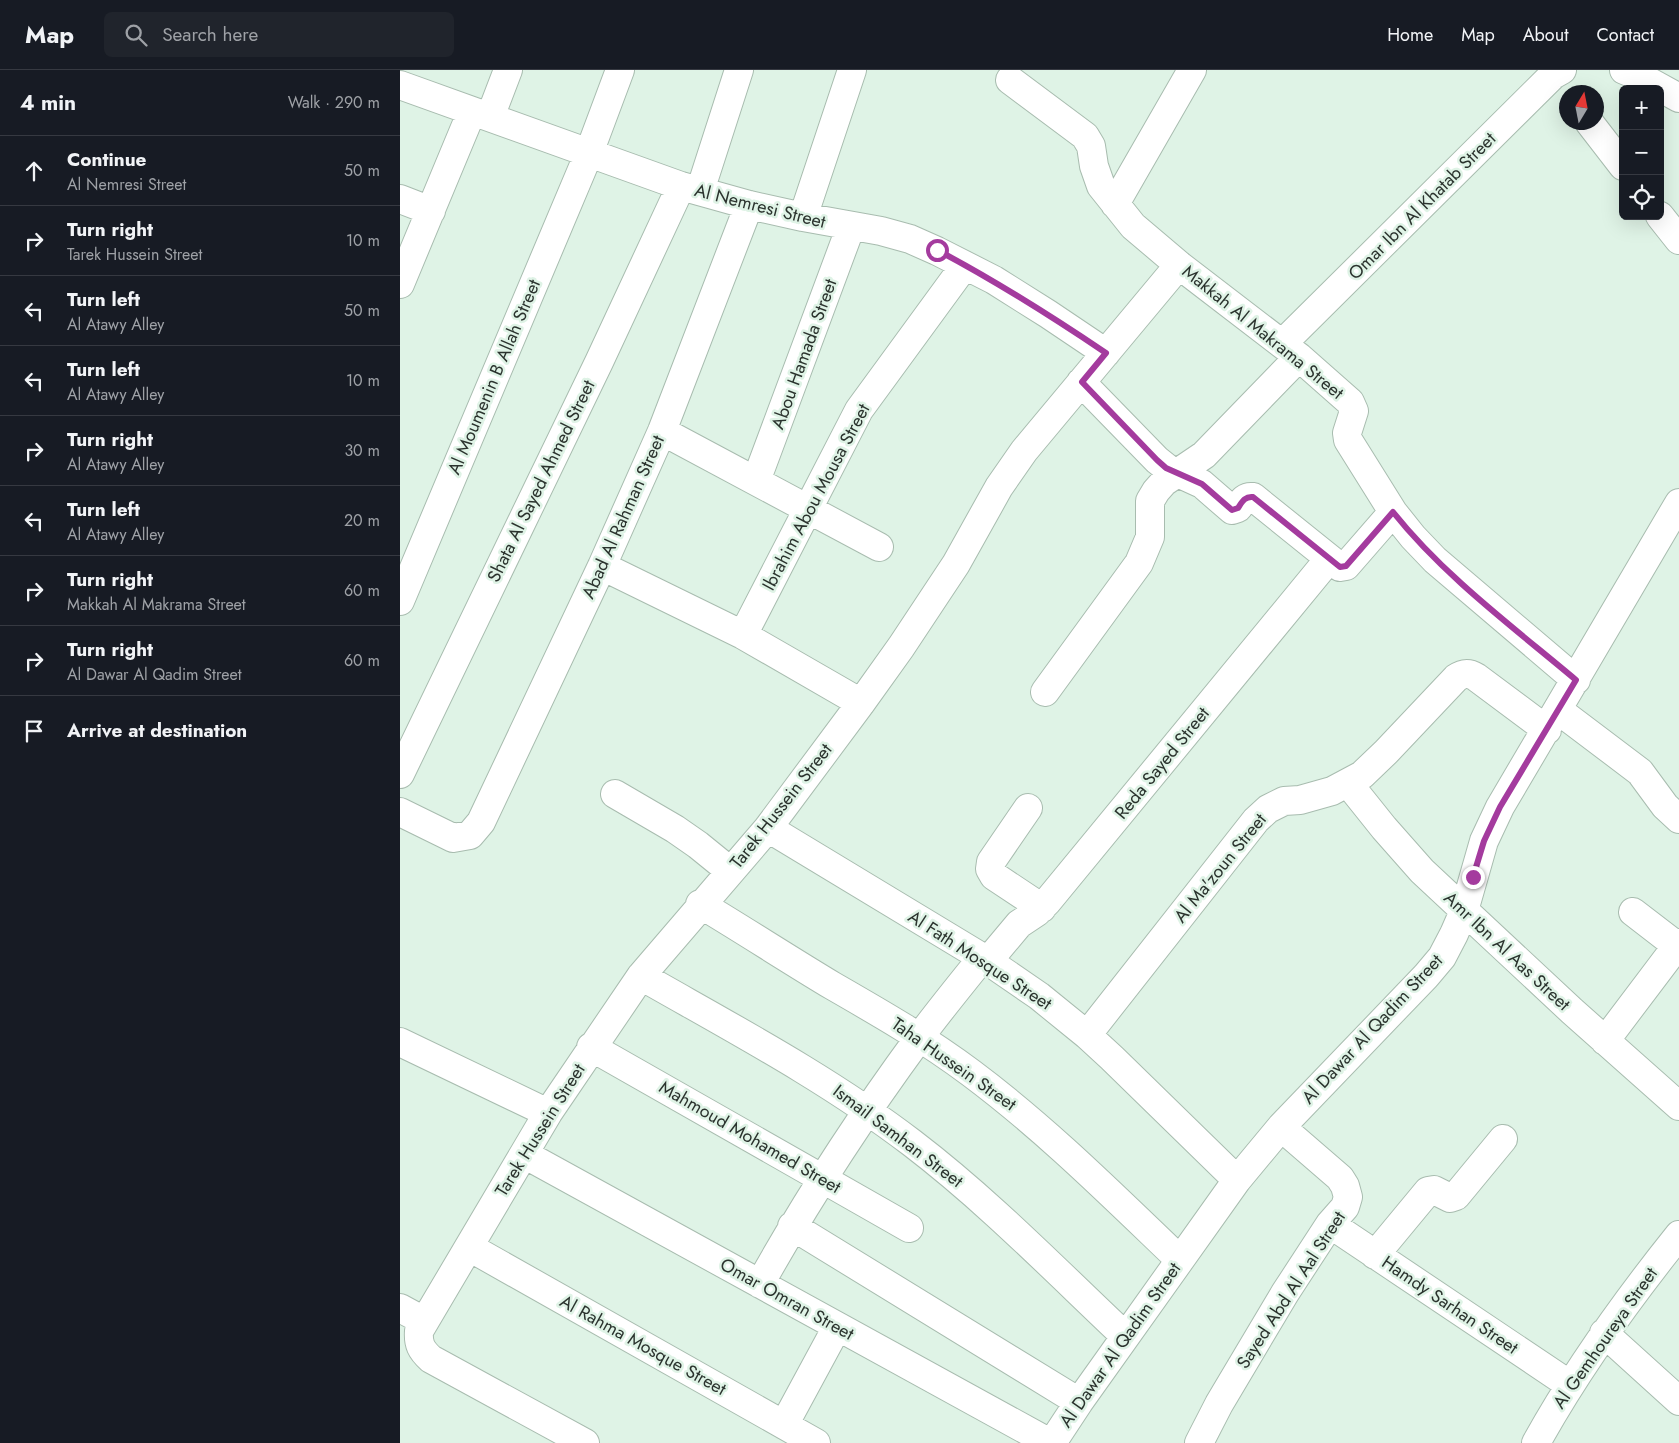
<!DOCTYPE html>
<meta charset="utf-8">
<style>
body{margin:0;font-family:Jost,sans-serif;background:#20242c;color:#f1f3f6}
.controls{position:absolute;right:15px;top:15px;display:grid;overflow:hidden;border-radius:8px;box-shadow:0 5px 20px #0002}
.controls button{width:45px;height:45px;display:grid;place-items:center;padding:0;border:0;border-bottom:1px solid #363941;background:#171b24;color:#f1f3f6;font:25px sans-serif}
.compass{position:absolute;left:1159px;top:15px;width:45px;height:45px;border-radius:50%;background:#171b24;box-shadow:0 5px 20px #0002;rotate:10deg}
.stop{position:absolute;width:15px;height:15px;margin:-11px;border:4px solid #a43b9e;border-radius:50%;background:#fff}
.stop.end{background:#a43b9e;border-color:#fff;box-shadow:0 1px 5px #0008}
.list{margin:0;padding:0;list-style:none}
h2{display:flex;justify-content:space-between;align-items:center;height:65px;margin:0;padding:0 20px;font-size:21px}
h2 small{font-size:16px;font-weight:400;color:#9ea1a6}
.list li{display:grid;grid-template-columns:32px 1fr auto;gap:15px;align-items:center;box-sizing:border-box;height:70px;padding:0 20px;border-top:1px solid #363941}
.list b{display:block;font-size:19px;white-space:nowrap}
.list p{margin:0;font-size:16px;white-space:nowrap;color:#9ea1a6}
.list em{font-size:16px;font-style:normal;color:#9ea1a6}
.icon{flex:none;width:28px;height:28px;fill:none;stroke:currentColor;stroke-width:2;stroke-linecap:round;stroke-linejoin:round}
.map{position:relative;flex:none;width:1279px;height:1373px;overflow:hidden}
header{display:flex;align-items:center;gap:30px;box-sizing:border-box;height:70px;padding:0 25px;background:#171b24;border-bottom:1px solid #363941}
header strong{font-size:24px}
nav{display:flex;gap:28px;margin-inline-start:auto;font-size:18px}
.search{width:350px;height:45px;background:#20242c;display:flex;align-items:center;gap:12px;box-sizing:border-box;padding:0 18px;border-radius:8px;color:#9ea1a6;font-size:19px}
main{display:flex}
aside{flex:1;background:#171b24}
.map>svg:first-child{display:block}
.lines{fill:none;stroke-linecap:round;stroke-linejoin:round}
.minor-casing{stroke:#a8bcaf;stroke-width:30}
.minor{stroke:#fff;stroke-width:28}
.route{stroke:#a43b9e;stroke-width:6}
.labels{text-anchor:middle;stroke-width:5;stroke-linejoin:round;paint-order:stroke}
.street-label{font-size:18px;fill:#2b332e;stroke:#dff3e6}
</style>
<header>
<strong>Map</strong>
<div class="search"><svg class="icon" aria-label="search" viewBox="0 0 24 24"><circle cx="10" cy="10" r="6"/><path d="M15 15l6 6"/></svg>Search here</div>
<nav><a>Home</a><a>Map</a><a>About</a><a>Contact</a></nav>
</header>
<main>
<aside>
<h2>4 min<small>Walk · 290 m</small></h2>
<ul class="list">
<li><svg class="icon" aria-label="ahead" viewBox="0 0 24 24"><path d="M12 20V5M6 11l6-6 6 6"/></svg><div><b>Continue</b><p>Al Nemresi Street</p></div><em>50 m</em></li>
<li><svg class="icon" aria-label="right" viewBox="0 0 24 24"><path d="M7 20v-9h11M14 6l5 5-5 5"/></svg><div><b>Turn right</b><p>Tarek Hussein Street</p></div><em>10 m</em></li>
<li><svg class="icon" aria-label="left" viewBox="0 0 24 24"><path d="M17 20v-9H6M10 6l-5 5 5 5"/></svg><div><b>Turn left</b><p>Al Atawy Alley</p></div><em>50 m</em></li>
<li><svg class="icon" aria-label="left" viewBox="0 0 24 24"><path d="M17 20v-9H6M10 6l-5 5 5 5"/></svg><div><b>Turn left</b><p>Al Atawy Alley</p></div><em>10 m</em></li>
<li><svg class="icon" aria-label="right" viewBox="0 0 24 24"><path d="M7 20v-9h11M14 6l5 5-5 5"/></svg><div><b>Turn right</b><p>Al Atawy Alley</p></div><em>30 m</em></li>
<li><svg class="icon" aria-label="left" viewBox="0 0 24 24"><path d="M17 20v-9H6M10 6l-5 5 5 5"/></svg><div><b>Turn left</b><p>Al Atawy Alley</p></div><em>20 m</em></li>
<li><svg class="icon" aria-label="right" viewBox="0 0 24 24"><path d="M7 20v-9h11M14 6l5 5-5 5"/></svg><div><b>Turn right</b><p>Makkah Al Makrama Street</p></div><em>60 m</em></li>
<li><svg class="icon" aria-label="right" viewBox="0 0 24 24"><path d="M7 20v-9h11M14 6l5 5-5 5"/></svg><div><b>Turn right</b><p>Al Dawar Al Qadim Street</p></div><em>60 m</em></li>
<li><svg class="icon" aria-label="arrive" viewBox="0 0 24 24"><path d="M6 21V4h12l-3 4 3 4H6"/></svg><div><b>Arrive at destination</b></div></li>
</ul>
</aside>
<div class="map">
<svg width="1279" height="1373" viewBox="0 0 1279 1373">
<rect width="100%" height="100%" fill="#dff3e6"/>
<g class="lines">
<!-- minor casing -->
<g class="minor-casing">
<path id="minor" d="M 1224,0 L 1241,7 L 1279,28
M 610,10 L 685,66 L 691,76 L 694,96 L 701,116 L 733,156 L 779,195 L 899,287 L 950,332 L 954,341 L 947,363 L 948,370 L 993,442 L 1013,467 L 1035,490 L 1176,610
M 0,15 L 281,116 L 349,135 L 403,147 L 481,161 L 510,169 L 537,181 L 594,210 L 648,244 L 706,283
M 90,47 L 108,0
M 1189,52 L 1223,96
M 300,121 L 339,0
M 0,129 L 31,141
M 715,134 L 792,0
M 1260,146 L 1279,170
M 403,147 L 452,0
M 0,214 L 72,41
M 883,273 L 1153,5 L 1162,0
M 681,312 L 757,390 L 767,398 L 802,414 L 832,440 L 838,438 C 842,432 844,426 853,427 L 940,497 L 946,496 L 993,442
M 262,361 L 479,477
M 356,411 L 451,156
M 202,496 L 343,565 L 461,633
M 0,531 L 189,83 L 220,0
M 343,565 L 459,340 L 565,195
M 645,622 L 739,493 L 750,467 L 750,431 L 756,421 L 764,412 L 804,385 L 899,287
M 1158,640 L 1240,702 L 1265,736 L 1279,749
M 0,704 L 199,292 L 281,116
M 948,713 L 984,758 L 1022,801 L 1172,941 L 1279,1036
M 215,724 L 275,759 L 298,775 L 330,801
M 628,738 L 591,792 L 590,799 L 594,806 L 642,838
M 0,742 L 53,768 L 70,765 L 81,752 L 202,496 L 262,361 L 349,135
M 368,758 L 588,891 L 639,926 L 687,965 L 712,988 L 837,1110
M 300,834 C 345,861 388,889 433,916 C 480,943 527,970 571,1003 C 646,1059 712,1125 780,1190
M 1233,842 L 1277,876
M 588,891 L 619,854 L 637,842 L 647,832 L 929,489
M 241,906 C 332,958 427,1008 512,1073 C 588,1131 655,1200 725,1266
M 687,965 L 856,750 L 868,739 L 884,731 L 900,730 L 932,721 L 962,705 L 986,682 L 1056,608 C 1063,603 1068,602 1076,607 L 1147,660
M 1205,971 L 1279,873
M 0,972 L 148,1043
M 191,977 L 509,1158
M 124,1084 L 650,1373
M 930,1154 L 1170,1315
M 392,1156 L 679,1332
M 69,1177 L 416,1373
M 975,1185 L 1028,1121 L 1034,1120 L 1050,1128 L 1056,1126 L 1103,1069
M 360,1214 C 408,1128 461,1047 519,968 C 539,941 561,914 582,888
M 0,1238 L 24,1251
M 1204,1263 L 1279,1331
M 384,1355 L 437,1257
M 185,1373 L 31,1289 C 21,1280 18,1274 19,1261 L 148,1043 L 241,906 L 368,758 L 461,633 L 501,577 L 556,494 L 599,417 L 624,381 L 779,195
M 652,1373 L 679,1332 L 837,1110 L 881,1057 L 1026,906 L 1042,887 L 1054,864 L 1064,841 L 1084,771 L 1100,737 L 1279,433
M 799,1373 L 819,1334 L 885,1223 L 930,1154 L 945,1137 L 948,1127 L 945,1116 L 940,1108 L 881,1057
M 1136,1373 C 1177,1299 1226,1231 1279,1165"/>
</g>
<!-- minor -->
<use href="#minor" class="minor"/>
</g>
<g class="lines">
<!-- route -->
<path class="route" d="M 537,180 C 596,211 651,246 706,283 L 682,312 L 757,390 L 766,398 L 802,414 L 832,440 L 838,438 C 842,432 845,426 853,427 L 940,497 L 946,496 L 993,442 C 1044,506 1113,557 1176,610 L 1100,737 L 1084,771 L 1073,807"/>
</g>
<g class="labels">
<!-- street labels -->
<g class="street-label">
<text transform="translate(360 136) rotate(14)" y="6">Al Nemresi Street</text>
<text transform="translate(1022 136) rotate(-45)" y="6">Omar Ibn Al Khatab Street</text>
<text transform="translate(863 262) rotate(39)" y="6">Makkah Al Makrama Street</text>
<text transform="translate(404 284) rotate(-70)" y="6">Abou Hamada Street</text>
<text transform="translate(94 307) rotate(-67)" y="6">Al Moumenin B Allah Street</text>
<text transform="translate(141 411) rotate(-64)" y="6">Shata Al Sayed Ahmed Street</text>
<text transform="translate(416 427) rotate(-62)" y="6">Ibrahim Abou Mousa Street</text>
<text transform="translate(223 447) rotate(-66)" y="6">Abad Al Rahman Street</text>
<text transform="translate(762 693) rotate(-51)" y="6">Reda Sayed Street</text>
<text transform="translate(381 736) rotate(-52)" y="6">Tarek Hussein Street</text>
<text transform="translate(820 798) rotate(-51)" y="6">Al Ma'zoun Street</text>
<text transform="translate(1107 881) rotate(43)" y="6">Amr Ibn Al Aas Street</text>
<text transform="translate(580 890) rotate(33)" y="6">Al Fath Mosque Street</text>
<text transform="translate(972 959) rotate(-47)" y="6">Al Dawar Al Qadim Street</text>
<text transform="translate(554 994) rotate(35)" y="6">Taha Hussein Street</text>
<text transform="translate(140 1060) rotate(-58)" y="6">Tarek Hussein Street</text>
<text transform="translate(498 1066) rotate(37)" y="6">Ismail Samhan Street</text>
<text transform="translate(350 1067) rotate(30)" y="6">Mahmoud Mohamed Street</text>
<text transform="translate(891 1220) rotate(-57)" y="6">Sayed Abd Al Aal Street</text>
<text transform="translate(387 1229) rotate(29)" y="6">Omar Omran Street</text>
<text transform="translate(1050 1235) rotate(34)" y="6">Hamdy Sarhan Street</text>
<text transform="translate(1205 1268) rotate(-55)" y="6">Al Gemhoureya Street</text>
<text transform="translate(243 1275) rotate(29)" y="6">Al Rahma Mosque Street</text>
<text transform="translate(720 1275) rotate(-55)" y="6">Al Dawar Al Qadim Street</text>
</g>
</g>
</svg>
<div class="controls">
<button>+</button>
<button>−</button>
<button><svg class="icon" aria-label="locate" viewBox="0 0 24 24"><circle cx="12" cy="12" r="6"/><path d="M12 2v4M12 18v4M2 12h4M18 12h4"/></svg></button>
</div>
<svg class="compass" viewBox="-18 -18 36 36"><path d="M0-13l5 13h-10z" fill="#e53935"/><path d="M0 13l5-13h-10z" fill="#9ea1a6"/></svg>
<div class="stop" style="left:537px;top:180px"></div>
<div class="stop end" style="left:1073px;top:807px"></div>
</div>
</main>
